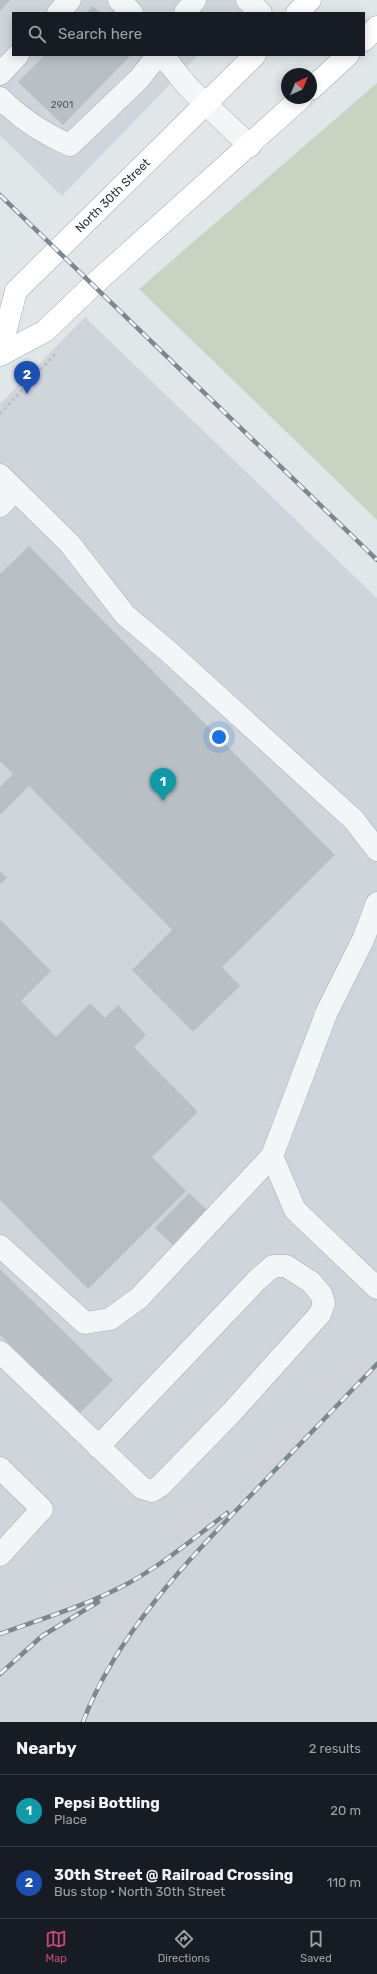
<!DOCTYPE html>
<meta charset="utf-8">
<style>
body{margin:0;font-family:Rubik,sans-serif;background:#242831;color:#f1f3f6}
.compass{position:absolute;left:281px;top:68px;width:36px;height:36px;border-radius:50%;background:#171b24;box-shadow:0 2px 10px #0003;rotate:44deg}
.you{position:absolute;left:219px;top:737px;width:14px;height:14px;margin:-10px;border:3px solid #fff;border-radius:50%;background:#1a73e8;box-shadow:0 0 0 6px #1a73e833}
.badge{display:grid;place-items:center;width:26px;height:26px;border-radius:50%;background:#ca4977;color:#fff;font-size:13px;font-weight:700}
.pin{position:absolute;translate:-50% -33px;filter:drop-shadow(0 1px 2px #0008)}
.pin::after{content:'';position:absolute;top:21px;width:14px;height:12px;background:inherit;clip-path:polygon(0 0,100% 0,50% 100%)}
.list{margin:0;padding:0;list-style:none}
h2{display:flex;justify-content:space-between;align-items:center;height:52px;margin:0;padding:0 16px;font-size:17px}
h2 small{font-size:13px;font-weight:400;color:#9ea1a6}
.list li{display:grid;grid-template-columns:26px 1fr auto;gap:12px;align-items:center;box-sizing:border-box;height:72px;padding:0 16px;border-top:1px solid #363941}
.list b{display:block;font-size:15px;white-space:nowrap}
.list p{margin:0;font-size:13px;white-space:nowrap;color:#9ea1a6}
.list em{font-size:13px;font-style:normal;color:#9ea1a6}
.icon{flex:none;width:22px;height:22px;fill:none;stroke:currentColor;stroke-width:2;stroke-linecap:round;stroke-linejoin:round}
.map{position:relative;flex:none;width:377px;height:1722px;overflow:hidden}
.search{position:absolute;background:#171b24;box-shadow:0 2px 10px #0003;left:12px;right:12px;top:12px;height:44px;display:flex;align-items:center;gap:10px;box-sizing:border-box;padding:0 14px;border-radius:0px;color:#9ea1a6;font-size:15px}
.sheet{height:196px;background:#171b24}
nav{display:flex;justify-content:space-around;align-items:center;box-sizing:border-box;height:56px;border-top:1px solid #363941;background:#171b24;font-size:11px;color:#9ea1a6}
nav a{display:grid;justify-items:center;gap:2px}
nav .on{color:#ca4977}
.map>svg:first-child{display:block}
.built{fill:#cfd5db}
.green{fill:#cad3c2}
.building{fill:#b8c0c6}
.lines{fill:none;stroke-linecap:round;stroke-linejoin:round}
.minor-casing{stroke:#a6aeb3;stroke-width:23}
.major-casing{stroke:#a0acb4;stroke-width:23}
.path{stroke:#bac0c4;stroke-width:2.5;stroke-dasharray:3 3;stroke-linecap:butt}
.minor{stroke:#f3f6f7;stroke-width:22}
.major{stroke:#fff;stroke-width:22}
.rail-casing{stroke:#7a8892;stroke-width:4.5}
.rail{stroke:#f0f4f6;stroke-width:3;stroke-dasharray:9;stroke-linecap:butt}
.labels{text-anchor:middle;stroke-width:3;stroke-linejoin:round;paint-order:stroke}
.number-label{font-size:10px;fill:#4d5862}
.street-label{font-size:12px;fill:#293640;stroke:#f0f4f6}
</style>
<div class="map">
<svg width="377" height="1722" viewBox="0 0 377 1722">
<rect width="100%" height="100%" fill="#e1e6e9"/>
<!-- built -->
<path class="built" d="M 0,0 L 252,0 L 239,13 L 13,13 L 13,55 L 198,55 L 62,196 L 0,135 Z
M 85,317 L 377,598 L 377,1722 L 0,1722 L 0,404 Z"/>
<!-- green -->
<path class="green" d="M 377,83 L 377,520 L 139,289 Z"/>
<!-- building -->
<path class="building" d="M 0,0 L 10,0 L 0,11 Z
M 93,6 L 100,13 L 86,13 Z
M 45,55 L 131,55 L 63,125 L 18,82 Z
M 29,546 L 335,855 L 222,967 L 240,986 L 193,1032 L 132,970 L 172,930 L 29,786 L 0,815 L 0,787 L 13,774 L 0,761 L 0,574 Z
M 0,871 L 7,878 L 0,884 Z
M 0,919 L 51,971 L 21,1001 L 56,1037 L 90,1003 L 105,1018 L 118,1005 L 146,1035 L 134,1047 L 198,1112 L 152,1157 L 186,1191 L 88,1289 L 0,1200 Z
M 189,1193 L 210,1213 L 176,1248 L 155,1228 Z
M 0,1269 L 113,1380 L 80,1413 L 0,1335 Z"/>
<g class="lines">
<!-- minor casing -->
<g class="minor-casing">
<path id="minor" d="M 119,0 L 132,13
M 247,0 L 261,13
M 58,13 L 70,0
M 185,13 L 195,0
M 162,55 L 189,88 L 250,146
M 0,74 L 18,55
M 0,98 C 20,118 44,134 70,145 L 139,79 L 158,55
M 0,475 L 70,544 L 125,615 L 168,651 L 354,820 L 377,850
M 0,506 L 15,490
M 377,903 L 363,940 L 326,1014 L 272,1156 L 295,1210 L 377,1288
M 0,1246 L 85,1323 L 110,1319 L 139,1298 L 272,1156
M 0,1352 L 142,1488 L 152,1491 L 160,1486 L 232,1412 L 320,1314 L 324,1303 L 321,1294 L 311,1282 L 286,1266 L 273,1266 L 256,1281 L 98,1447
M 0,1468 L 42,1509 L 0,1555"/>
</g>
<!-- major casing -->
<g class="major-casing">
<g id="major">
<path d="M 297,13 L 310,0"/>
<path d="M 364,40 L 377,27"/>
<path d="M 311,89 L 348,55"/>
<path id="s1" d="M 0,352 L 16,291 L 255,55"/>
<path d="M 0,355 L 45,331 L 92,286 L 301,98"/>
</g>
</g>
<!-- path -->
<path class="path" d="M 0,414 L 57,352"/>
<!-- minor -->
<use href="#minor" class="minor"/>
<!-- major -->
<use href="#major" class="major"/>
<!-- rail casing -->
<g class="rail-casing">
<path id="rail" d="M 0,195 L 377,560
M 0,1634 C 41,1619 85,1606 125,1585 C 161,1566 194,1538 227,1513
M 0,1674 L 42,1636 L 98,1602
M 83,1722 C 116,1634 189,1559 253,1493 C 294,1450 336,1407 377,1364"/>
</g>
<!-- rail -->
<use href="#rail" class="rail"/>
</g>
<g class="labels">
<!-- number labels -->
<g class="number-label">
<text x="62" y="108">2901</text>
</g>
<!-- street labels -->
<g class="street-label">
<text dy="4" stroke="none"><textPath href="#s1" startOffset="199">North 30th Street</textPath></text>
</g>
</g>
</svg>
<svg class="compass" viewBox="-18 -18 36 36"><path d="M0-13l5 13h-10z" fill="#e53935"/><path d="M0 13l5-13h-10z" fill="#9ea1a6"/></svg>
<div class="you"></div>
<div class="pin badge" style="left:163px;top:801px;background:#0f9aa8">1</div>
<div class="pin badge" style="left:27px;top:394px;background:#1a4fb4">2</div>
<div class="search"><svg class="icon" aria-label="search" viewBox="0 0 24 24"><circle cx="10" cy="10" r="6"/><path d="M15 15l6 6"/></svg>Search here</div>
</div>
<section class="sheet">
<h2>Nearby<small>2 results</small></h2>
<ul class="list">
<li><span class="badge" style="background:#0f9aa8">1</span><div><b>Pepsi Bottling</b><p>Place</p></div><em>20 m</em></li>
<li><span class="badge" style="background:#1a4fb4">2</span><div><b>30th Street @ Railroad Crossing</b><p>Bus stop · North 30th Street</p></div><em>110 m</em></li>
</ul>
</section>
<nav>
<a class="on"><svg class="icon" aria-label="map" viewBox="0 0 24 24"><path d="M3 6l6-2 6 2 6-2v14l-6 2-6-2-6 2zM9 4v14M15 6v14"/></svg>Map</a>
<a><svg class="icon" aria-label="directions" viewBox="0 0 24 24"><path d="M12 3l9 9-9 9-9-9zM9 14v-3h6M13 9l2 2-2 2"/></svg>Directions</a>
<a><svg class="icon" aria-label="saved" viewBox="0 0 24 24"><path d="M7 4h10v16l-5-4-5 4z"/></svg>Saved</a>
</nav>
